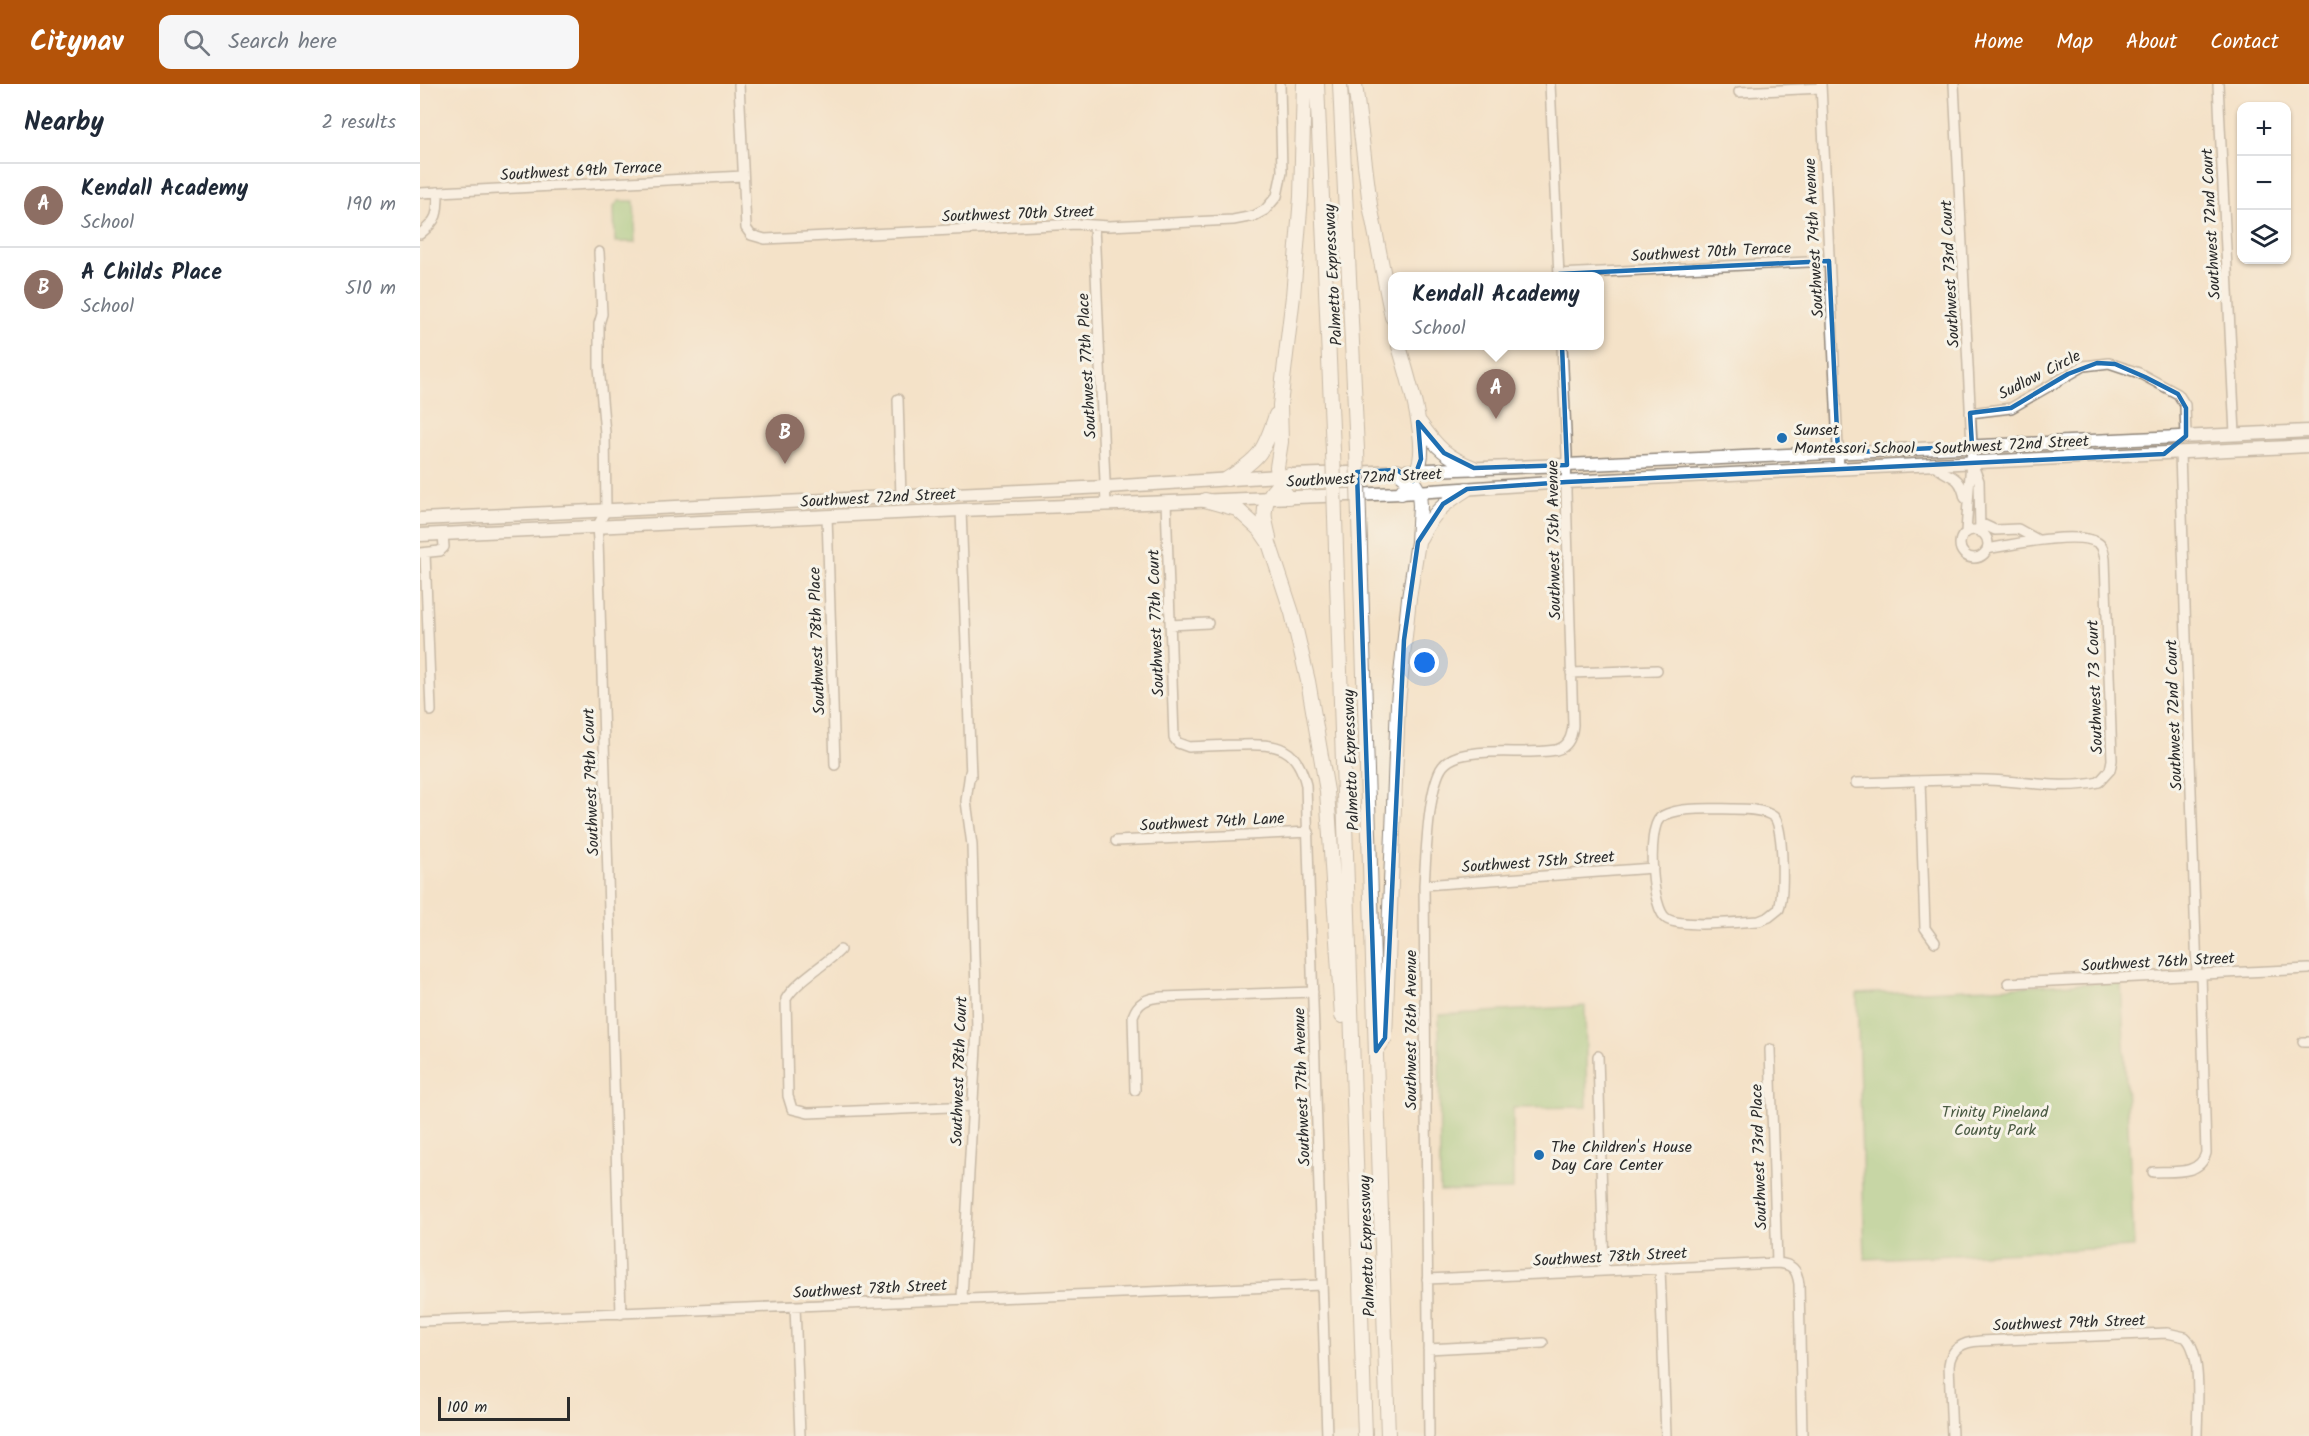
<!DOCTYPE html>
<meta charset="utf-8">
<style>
body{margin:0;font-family:Kalam,sans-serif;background:#f6f6f7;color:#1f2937}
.controls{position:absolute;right:18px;top:18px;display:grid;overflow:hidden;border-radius:12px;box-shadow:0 2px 4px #0004}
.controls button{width:54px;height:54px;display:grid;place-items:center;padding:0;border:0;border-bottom:2px solid #e0e1e3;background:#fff;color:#1f2937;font:30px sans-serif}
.scale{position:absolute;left:18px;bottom:15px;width:132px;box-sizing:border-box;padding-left:6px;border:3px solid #2b2b2b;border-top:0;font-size:16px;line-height:21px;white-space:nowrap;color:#2b2b2b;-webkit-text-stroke:4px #f7f3e8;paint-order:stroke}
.you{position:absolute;left:1005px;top:579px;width:21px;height:21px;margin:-15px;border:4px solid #fff;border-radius:50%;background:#1a73e8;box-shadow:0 0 0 9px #1a73e833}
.badge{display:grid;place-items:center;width:39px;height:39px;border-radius:50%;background:#b45309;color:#fff;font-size:20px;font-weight:700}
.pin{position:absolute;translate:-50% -50px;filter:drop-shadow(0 2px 3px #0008)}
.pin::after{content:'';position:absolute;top:32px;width:21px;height:18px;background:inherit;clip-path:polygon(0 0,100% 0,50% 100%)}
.popup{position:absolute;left:968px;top:188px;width:216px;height:78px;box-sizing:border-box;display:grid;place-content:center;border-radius:12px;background:#fff;filter:drop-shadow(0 2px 4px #0005);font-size:20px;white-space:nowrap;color:#747a83}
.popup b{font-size:22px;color:#1f2937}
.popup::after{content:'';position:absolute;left:50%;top:100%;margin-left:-12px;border:12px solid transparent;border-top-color:#fff}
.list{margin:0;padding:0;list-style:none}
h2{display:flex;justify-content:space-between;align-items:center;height:78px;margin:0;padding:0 24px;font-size:26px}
h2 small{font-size:20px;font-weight:400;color:#747a83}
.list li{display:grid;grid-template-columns:39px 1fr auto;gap:18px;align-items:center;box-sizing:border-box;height:84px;padding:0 24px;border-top:2px solid #e0e1e3}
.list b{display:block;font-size:22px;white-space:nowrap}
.list p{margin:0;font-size:20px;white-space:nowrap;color:#747a83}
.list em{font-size:20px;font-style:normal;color:#747a83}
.icon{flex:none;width:33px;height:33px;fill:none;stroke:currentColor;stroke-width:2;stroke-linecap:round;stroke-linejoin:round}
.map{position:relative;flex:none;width:1889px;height:1352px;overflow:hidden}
header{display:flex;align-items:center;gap:36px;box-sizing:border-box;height:84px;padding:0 30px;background:#b45309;color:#fff}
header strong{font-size:28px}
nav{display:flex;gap:33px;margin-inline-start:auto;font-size:21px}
.search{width:420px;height:54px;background:#f6f6f7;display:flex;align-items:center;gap:15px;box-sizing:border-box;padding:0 21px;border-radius:12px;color:#747a83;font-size:22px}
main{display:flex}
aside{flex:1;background:#fff}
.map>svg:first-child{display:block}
.green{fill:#91c87a;stroke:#5e7a52;stroke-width:1.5}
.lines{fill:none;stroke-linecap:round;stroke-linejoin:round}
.minor-casing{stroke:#90867a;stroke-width:12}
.major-casing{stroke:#90867a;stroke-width:15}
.highway-casing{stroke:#90867a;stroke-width:16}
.minor{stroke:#fff;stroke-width:9}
.major{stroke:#fff;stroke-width:12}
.highway{stroke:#fff;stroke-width:14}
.highway-bridge-casing{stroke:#90867a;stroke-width:16;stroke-linecap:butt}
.highway-bridge{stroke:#fff;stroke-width:14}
.marked{fill:none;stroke:#1f6fb2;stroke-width:4.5;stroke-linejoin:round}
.poi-dot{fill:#1f6fb2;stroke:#f7f3e8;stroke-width:2}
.labels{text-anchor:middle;stroke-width:6;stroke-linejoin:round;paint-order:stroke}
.street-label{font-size:16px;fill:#2b2b2b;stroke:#f7f3e8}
.poi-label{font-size:16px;fill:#2b2b2b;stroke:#f7f3e8;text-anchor:start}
.park-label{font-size:16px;fill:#4a5a43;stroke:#f7f3e8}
</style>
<header>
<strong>Citynav</strong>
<div class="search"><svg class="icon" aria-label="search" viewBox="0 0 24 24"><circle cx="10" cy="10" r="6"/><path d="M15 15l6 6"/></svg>Search here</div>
<nav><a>Home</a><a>Map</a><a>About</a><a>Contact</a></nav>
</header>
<main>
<aside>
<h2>Nearby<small>2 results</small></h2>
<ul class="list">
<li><span class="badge" style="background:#8d6e63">A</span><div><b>Kendall Academy</b><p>School</p></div><em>190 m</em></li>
<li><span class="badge" style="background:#8d6e63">B</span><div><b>A Childs Place</b><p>School</p></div><em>510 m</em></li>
</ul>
</aside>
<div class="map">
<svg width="1889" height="1352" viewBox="0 0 1889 1352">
<rect width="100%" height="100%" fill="#f7f3e8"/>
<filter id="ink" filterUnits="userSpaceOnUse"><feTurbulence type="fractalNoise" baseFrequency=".0167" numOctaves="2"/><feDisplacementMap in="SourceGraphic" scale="12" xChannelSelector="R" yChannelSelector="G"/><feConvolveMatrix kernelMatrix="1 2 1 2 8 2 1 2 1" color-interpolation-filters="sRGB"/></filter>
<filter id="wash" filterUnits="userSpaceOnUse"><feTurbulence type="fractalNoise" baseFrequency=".008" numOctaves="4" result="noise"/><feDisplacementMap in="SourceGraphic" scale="24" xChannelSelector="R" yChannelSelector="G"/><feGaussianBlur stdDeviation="1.35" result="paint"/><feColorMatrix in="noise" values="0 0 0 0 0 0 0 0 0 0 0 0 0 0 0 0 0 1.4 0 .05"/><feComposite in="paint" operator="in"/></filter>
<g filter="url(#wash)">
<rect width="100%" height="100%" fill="#f4e2c8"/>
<!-- green -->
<path class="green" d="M 199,117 L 214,117 L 216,158 L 195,158 L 194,122 Z
M 1701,898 L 1714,1163 L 1445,1175 L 1437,910 Z
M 1165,922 L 1167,1023 L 1093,1024 L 1093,1106 L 1020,1107 L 1019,931 Z"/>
</g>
<g filter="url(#ink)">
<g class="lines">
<!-- minor casing -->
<g class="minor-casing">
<path id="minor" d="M 319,0 L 326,144 L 331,151 L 345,155 L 657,140 L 689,142 L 813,136 L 834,132 L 845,126 L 857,112 L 862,88 L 860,0
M 1130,0 L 1139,192
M 1401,0 L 1419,385
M 1534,0 L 1552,362 L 1546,448
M 1798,0 L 1815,350
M 1319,8 L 1401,4
M 0,109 L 323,92
M 674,142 L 686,420
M 0,150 C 18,136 18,130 18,108
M 179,168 L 182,230 L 179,240 L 179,283 L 185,349 L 186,426 L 177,443 L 178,456 L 201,1230
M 1139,190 L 1409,177
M 478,315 L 481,413
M 1550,329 L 1591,324 L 1664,282 L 1689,279 L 1719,289 L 1758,310 L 1765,321 L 1766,352
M 1760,369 L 1777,891
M 1552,379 L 1559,397 L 1560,448
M 1514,380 C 1527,396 1539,386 1545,414
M 746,417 L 754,654 L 758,659 L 769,663 C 787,662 804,661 822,661 C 857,660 877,662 886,701 L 907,1352
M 541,426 L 551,693
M 407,432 L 415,681
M 1560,439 L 1575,446 L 1598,445 L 1616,455
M1540 460a14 14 0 1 1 28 0a14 14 0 1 1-28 0Z
M 0,469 L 20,467 L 24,463 L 23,450
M 5,469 L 11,627
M 750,541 L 788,539
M 1151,589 L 1237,586
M 1500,697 L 1505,844 L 1515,858
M 1436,699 C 1480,698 1524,695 1567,696 C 1604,697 1641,706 1679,698 L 1690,686 L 1692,676 L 1685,475 C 1684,468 1683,462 1678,459 C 1659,446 1589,461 1567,465
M 1313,725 C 1325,725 1344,725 1354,733 C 1364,742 1364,812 1359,825 L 1349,833 L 1339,837 C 1319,838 1263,844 1247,835 C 1231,826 1227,746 1240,734 C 1254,722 1295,725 1313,725 Z
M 696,757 L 889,748
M 1004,801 L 1233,784
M 420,866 C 405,881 376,897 366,915 L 368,1012 L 372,1025 L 388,1029 L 553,1022
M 1588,899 L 1889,885
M 1883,958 L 1889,958
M 1350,965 L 1357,1179
M 1178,972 L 1184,1187
M 715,1006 L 713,932 C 718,918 727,914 742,913 L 893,908
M 1733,1088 C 1752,1087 1780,1092 1786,1069 L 1781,890
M 1240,1184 L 1246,1352
M 1007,1195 L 1357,1179 C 1372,1180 1377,1185 1379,1200 L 1382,1352
M 542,1214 L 557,945 L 552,761 L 546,717 L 550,688
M 375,1222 L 380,1352
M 0,1237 L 902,1201
M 1008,1265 L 1123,1259
M 1009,1352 L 1004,801 C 1006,774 1008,701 1023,682 C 1027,677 1033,674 1039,672 C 1070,664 1105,671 1136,666 C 1149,663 1152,652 1153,641 L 1146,408 L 1147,371 L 1142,262
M 1532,1352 L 1529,1281 C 1531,1263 1544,1258 1560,1257 L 1747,1249 L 1765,1253 C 1783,1268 1777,1328 1777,1352"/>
</g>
<!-- major casing -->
<g class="major-casing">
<path id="major" d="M 0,435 L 686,403 L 873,391 L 1147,381 L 1889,347
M 0,451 L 541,426 L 981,409 L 1146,398 L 1889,362"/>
</g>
<!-- highway casing -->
<g class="highway-casing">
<path id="highway" d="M 897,0 L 913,367
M 920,0 L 937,366
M 935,0 L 950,121 L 972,233
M 979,262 C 987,290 1006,350 1000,377 C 998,389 988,399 981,409
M 1000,339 C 1017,364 1027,373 1054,384
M 807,395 C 840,374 844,368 856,331
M 868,413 L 859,400 L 857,383 L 861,358 L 860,321 L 873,212 L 881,113 L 884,0
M 785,416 L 817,425 L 840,446 L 849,459 L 872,529 L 888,597 L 907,707 L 922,932
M 939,433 L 968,1352
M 915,434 L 945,1352
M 849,454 C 848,448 846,442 845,435 C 842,415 855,403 869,391
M 1000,454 C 1013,429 1023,420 1047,405
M 956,967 L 965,954 L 978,619 L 989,514 L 998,458 L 1000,422 L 999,408 L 995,401 L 977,386"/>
</g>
<!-- minor -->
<use href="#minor" class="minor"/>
<!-- major -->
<use href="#major" class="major"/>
<!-- highway -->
<use href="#highway" class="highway"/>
<!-- highway-bridge casing -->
<g class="highway-bridge-casing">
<path id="highway-bridge" d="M 937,366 L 939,433
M 913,367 L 915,434"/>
</g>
<!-- highway-bridge -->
<use href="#highway-bridge" class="highway-bridge"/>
</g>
</g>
<!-- marked area -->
<path d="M0 0H1889V1352H0ZM 1409,177 L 1418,369 L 1552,362 L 1550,329 L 1591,324 L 1648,290 L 1677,279 L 1695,280 L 1725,293 L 1758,310 L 1766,324 L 1766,352 L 1744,370 L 1146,398 L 1047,405 L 1023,420 L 998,458 L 984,556 L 965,954 L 956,967 L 937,388 L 977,386 L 993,397 L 1001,375 L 998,338 L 1024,369 L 1054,384 L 1147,381 L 1139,190 Z" fill="#f4e2c8" fill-opacity=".55" fill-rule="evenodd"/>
<path class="marked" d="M 1409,177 L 1418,369 L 1552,362 L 1550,329 L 1591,324 L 1648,290 L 1677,279 L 1695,280 L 1725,293 L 1758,310 L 1766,324 L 1766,352 L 1744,370 L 1146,398 L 1047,405 L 1023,420 L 998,458 L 984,556 L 965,954 L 956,967 L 937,388 L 977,386 L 993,397 L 1001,375 L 998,338 L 1024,369 L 1054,384 L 1147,381 L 1139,190 Z"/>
<!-- markers -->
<g class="poi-dot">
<circle cx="1362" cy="354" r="6"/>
<circle cx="1119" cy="1071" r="6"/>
</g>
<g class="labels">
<!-- street labels -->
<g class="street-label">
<text transform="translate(161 86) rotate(-3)" y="6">Southwest 69th Terrace</text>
<text transform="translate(598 129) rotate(-2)" y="6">Southwest 70th Street</text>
<text transform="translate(1790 140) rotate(-93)" y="6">Southwest 72nd Court</text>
<text transform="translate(1393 154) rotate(-93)" y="6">Southwest 74th Avenue</text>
<text transform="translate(1291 167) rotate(-3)" y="6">Southwest 70th Terrace</text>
<text transform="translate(1529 190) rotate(-93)" y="6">Southwest 73rd Court</text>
<text transform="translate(912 191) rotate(-93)" y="6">Palmetto Expressway</text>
<text transform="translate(666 282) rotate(-93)" y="6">Southwest 77th Place</text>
<text transform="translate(1619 290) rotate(-27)" y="6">Sudlow Circle</text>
<text transform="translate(1591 360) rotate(-3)" y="6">Southwest 72nd Street</text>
<text transform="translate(944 393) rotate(-3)" y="6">Southwest 72nd Street</text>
<text transform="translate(458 413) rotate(-3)" y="6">Southwest 72nd Street</text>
<text transform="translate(1133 456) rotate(-91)" y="6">Southwest 75th Avenue</text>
<text transform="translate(735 539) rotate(-92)" y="6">Southwest 77th Court</text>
<text transform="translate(396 557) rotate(-92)" y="6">Southwest 78th Place</text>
<text transform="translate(1674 603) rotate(-92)" y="6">Southwest 73 Court</text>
<text transform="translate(1753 631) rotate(-92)" y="6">Southwest 72nd Court</text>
<text transform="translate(930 676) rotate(-92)" y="6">Palmetto Expressway</text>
<text transform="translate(170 698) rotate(-92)" y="6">Southwest 79th Court</text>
<text transform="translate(792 737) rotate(-3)" y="6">Southwest 74th Lane</text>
<text transform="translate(1118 777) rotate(-4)" y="6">Southwest 75th Street</text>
<text transform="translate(1738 877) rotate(-3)" y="6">Southwest 76th Street</text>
<text transform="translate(990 946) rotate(-90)" y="6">Southwest 76th Avenue</text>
<text transform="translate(538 987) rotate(-88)" y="6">Southwest 78th Court</text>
<text transform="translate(881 1003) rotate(-92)" y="6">Southwest 77th Avenue</text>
<text transform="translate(1338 1073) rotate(-92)" y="6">Southwest 73rd Place</text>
<text transform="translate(946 1162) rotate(-92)" y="6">Palmetto Expressway</text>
<text transform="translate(1190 1172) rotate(-3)" y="6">Southwest 78th Street</text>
<text transform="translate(450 1204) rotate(-3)" y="6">Southwest 78th Street</text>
<text transform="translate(1649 1238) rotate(-2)" y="6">Southwest 79th Street</text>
</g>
<!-- poi labels -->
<g class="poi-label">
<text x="1374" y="351">Sunset<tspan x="1374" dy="18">Montessori School</tspan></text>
<text x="1131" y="1068">The Children's House<tspan x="1131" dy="18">Day Care Center</tspan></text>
</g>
<!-- park labels -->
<g class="park-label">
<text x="1575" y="1033">Trinity Pineland<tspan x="1575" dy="18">County Park</tspan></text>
</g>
</g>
</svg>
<div class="controls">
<button>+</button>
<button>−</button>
<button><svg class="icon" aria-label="layers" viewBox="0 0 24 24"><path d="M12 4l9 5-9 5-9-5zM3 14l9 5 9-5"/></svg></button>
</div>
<div class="scale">100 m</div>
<div class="you"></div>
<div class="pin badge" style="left:1076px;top:335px;background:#8d6e63">A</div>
<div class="popup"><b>Kendall Academy</b>School</div>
<div class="pin badge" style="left:365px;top:380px;background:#8d6e63">B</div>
</div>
</main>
